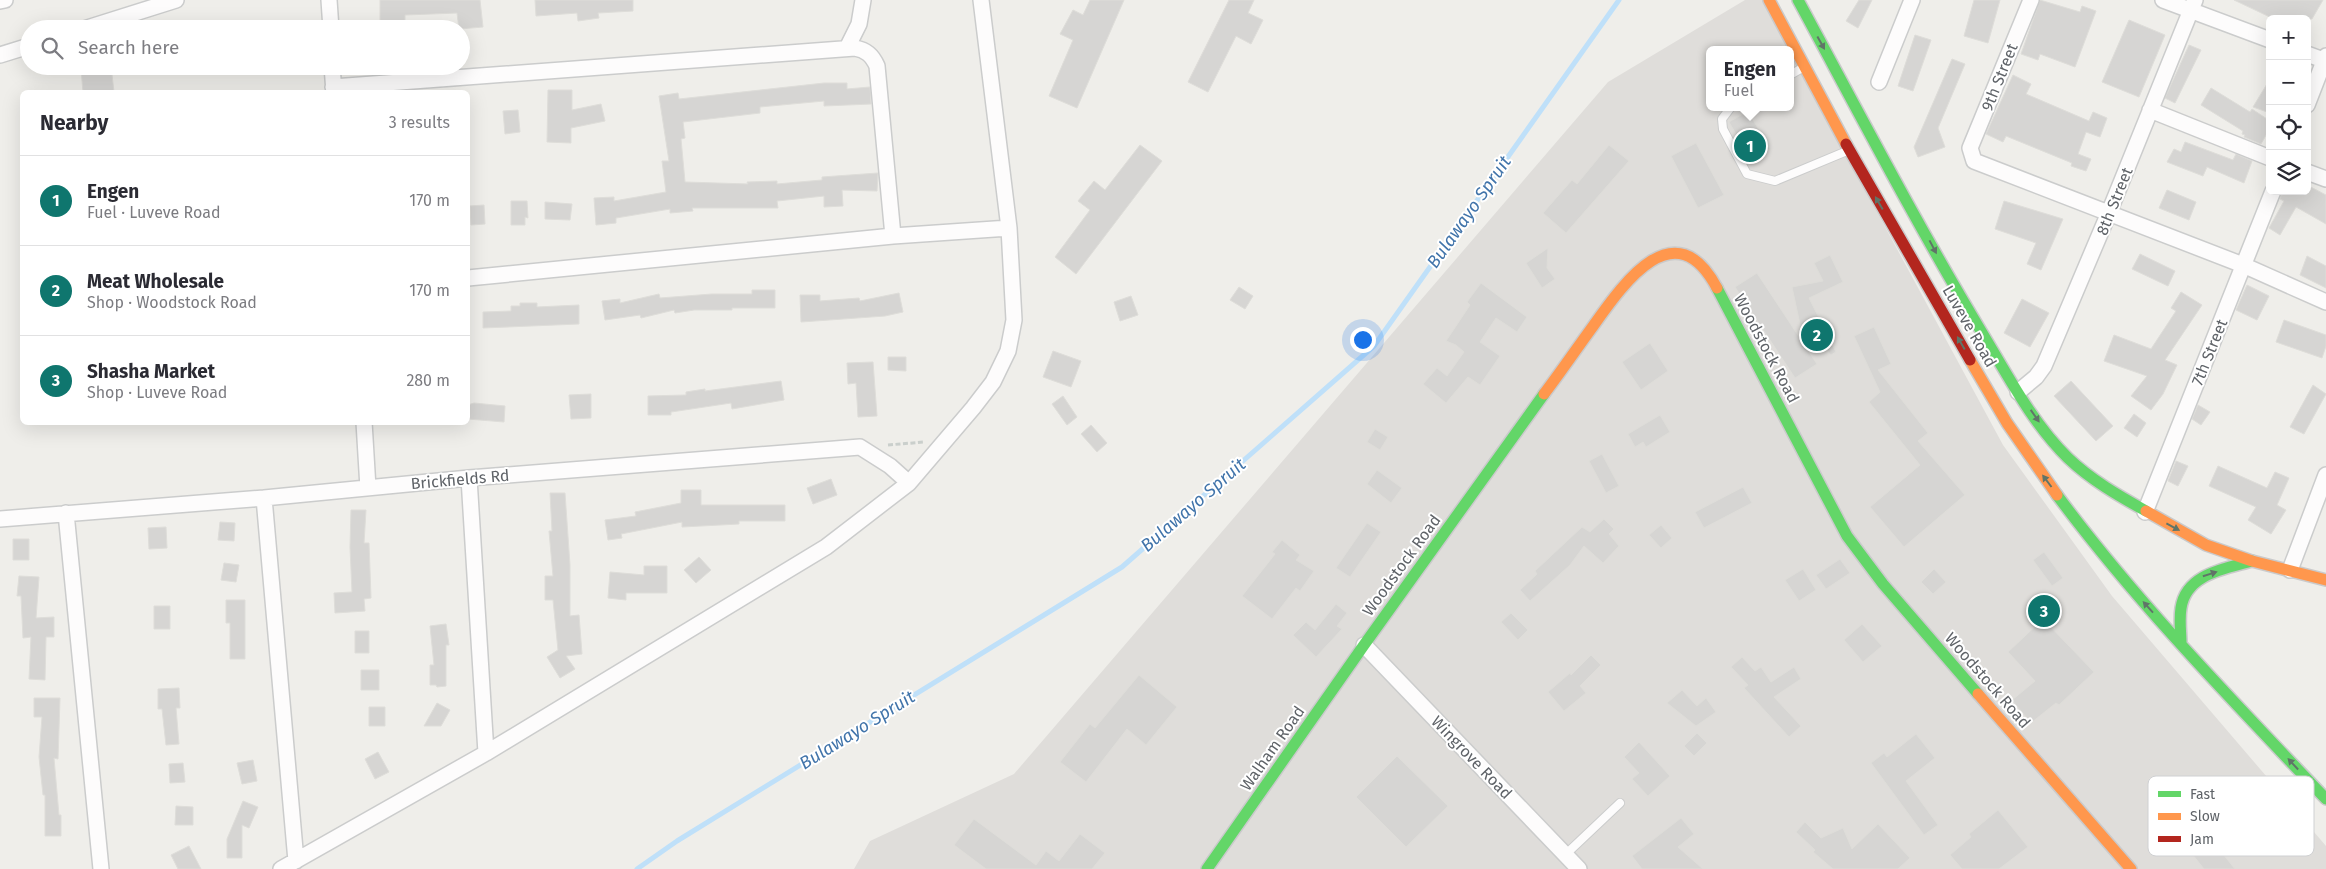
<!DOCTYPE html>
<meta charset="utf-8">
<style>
body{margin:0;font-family:"Fira Sans",sans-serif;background:#f2f2f3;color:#2b2b33}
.controls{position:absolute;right:15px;top:15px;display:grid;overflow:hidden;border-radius:8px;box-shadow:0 5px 20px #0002}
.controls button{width:45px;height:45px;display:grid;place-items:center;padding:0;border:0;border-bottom:1px solid #e1e1e2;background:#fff;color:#2b2b33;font:25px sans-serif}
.you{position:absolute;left:1362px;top:339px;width:18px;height:18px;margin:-12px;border:4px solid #fff;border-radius:50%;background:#1a73e8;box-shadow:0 0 0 8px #1a73e833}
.badge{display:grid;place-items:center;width:32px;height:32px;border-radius:50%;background:#0f766e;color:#fff;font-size:16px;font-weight:700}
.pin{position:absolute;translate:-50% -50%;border:2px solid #fff;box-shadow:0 1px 5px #0006}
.popup{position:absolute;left:1706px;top:46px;width:88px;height:65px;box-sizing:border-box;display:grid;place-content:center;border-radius:8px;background:#fff;filter:drop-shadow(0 1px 4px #0005);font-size:16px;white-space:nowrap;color:#7c7c81}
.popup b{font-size:19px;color:#2b2b33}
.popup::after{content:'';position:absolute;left:50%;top:100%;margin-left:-10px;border:10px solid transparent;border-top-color:#fff}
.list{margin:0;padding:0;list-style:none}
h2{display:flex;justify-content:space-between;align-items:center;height:65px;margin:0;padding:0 20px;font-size:21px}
h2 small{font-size:16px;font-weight:400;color:#7c7c81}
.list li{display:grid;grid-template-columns:32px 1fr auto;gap:15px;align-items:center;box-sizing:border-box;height:90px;padding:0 20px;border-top:1px solid #e1e1e2}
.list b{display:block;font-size:19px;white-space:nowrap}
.list p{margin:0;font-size:16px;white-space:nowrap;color:#7c7c81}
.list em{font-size:16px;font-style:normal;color:#7c7c81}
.icon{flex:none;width:28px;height:28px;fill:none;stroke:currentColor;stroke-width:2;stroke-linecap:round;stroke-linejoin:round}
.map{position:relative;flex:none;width:2326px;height:869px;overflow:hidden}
.search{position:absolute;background:#fff;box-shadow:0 5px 20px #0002;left:20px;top:20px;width:450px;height:55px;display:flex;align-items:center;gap:12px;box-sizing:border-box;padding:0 18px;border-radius:28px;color:#7c7c81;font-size:19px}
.panel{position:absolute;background:#fff;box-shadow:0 5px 20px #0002;left:20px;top:90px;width:450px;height:335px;border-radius:8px}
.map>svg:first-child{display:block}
.industrial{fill:#dfddda}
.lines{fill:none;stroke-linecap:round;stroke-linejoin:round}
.stream{stroke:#bfe0f9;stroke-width:5}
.building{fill:#d6d5d3;stroke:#deddd9}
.lane-casing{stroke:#cbcccc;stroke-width:10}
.street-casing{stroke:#cbcccc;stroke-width:18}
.fast-casing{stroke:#cacacb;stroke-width:14}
.slow-casing{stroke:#cacacb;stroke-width:14}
.jam-casing{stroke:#cacacb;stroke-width:14}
.path{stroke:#cacfcc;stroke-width:3;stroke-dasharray:5 2.5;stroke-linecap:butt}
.lane{stroke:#fdfcfc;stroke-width:8}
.street{stroke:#fdfcfc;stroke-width:15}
.fast{stroke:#63d668;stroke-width:11}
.slow{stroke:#ff974d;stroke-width:11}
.jam{stroke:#b3261e;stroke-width:11}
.oneway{fill:#607468}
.labels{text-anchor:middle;stroke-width:4;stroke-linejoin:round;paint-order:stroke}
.street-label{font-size:16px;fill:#5f6368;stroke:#fff}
.water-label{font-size:18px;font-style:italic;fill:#4174aa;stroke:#fff}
.key{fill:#fff;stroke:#cfd0d2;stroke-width:1}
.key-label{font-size:14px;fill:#5f6368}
</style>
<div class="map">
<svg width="2326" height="869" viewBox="0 0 2326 869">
<rect width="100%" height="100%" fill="#efeeea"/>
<!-- industrial -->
<path class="industrial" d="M 1745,0 L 1763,0 L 1789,50 L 1710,50 L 1710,107 L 1790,107 L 1790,51 L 2003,445 L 2112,596 L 2326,846 L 2326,869 L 854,869 L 870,841 L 1014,774 L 1608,82 Z"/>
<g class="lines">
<!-- stream -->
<path class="stream" d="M 637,869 L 677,841 L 1122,567 L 1374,346 L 1619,0"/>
</g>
<!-- building -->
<path class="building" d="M 380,0 L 480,0 L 483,27 L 459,29 L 457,13 L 405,15 L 405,29 L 380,29 Z
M 535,0 L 633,0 L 633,11 L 598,13 L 599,18 L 578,21 L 577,13 L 536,16 Z
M 1090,0 L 1124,0 L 1077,108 L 1049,96 L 1073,40 L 1060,34 L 1073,10 L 1083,15 Z
M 1229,0 L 1254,0 L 1248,13 L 1263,20 L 1251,44 L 1236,36 L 1208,92 L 1188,82 Z
M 1859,0 L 1872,0 L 1858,28 L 1846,21 Z
M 1974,0 L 2000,0 L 1988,43 L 1964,36 Z
M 2040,0 L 2080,12 L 2082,6 L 2096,11 L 2075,67 L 2040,54 L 2038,60 L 2021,54 Z
M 2234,0 L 2323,0 L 2312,19 L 2274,19 Z
M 2129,20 L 2165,35 L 2139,97 L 2102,82 Z
M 1915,35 L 1931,40 L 1913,91 L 1898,86 Z
M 2189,45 L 2201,50 L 2175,103 L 2165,98 Z
M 1952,59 L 1965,64 L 1938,128 L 1945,147 L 1918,157 L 1914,147 Z
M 111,66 L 114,92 L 83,92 L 81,69 Z
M 2013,75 L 2031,84 L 2026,94 L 2089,121 L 2093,112 L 2107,118 L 2100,137 L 2086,132 L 2078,154 L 2091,159 L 2086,171 L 2071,166 L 2072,163 L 2006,136 L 2003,142 L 1986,134 Z
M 2270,79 L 2270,113 L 2253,107 Z
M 824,83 L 847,83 L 847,89 L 870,87 L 871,104 L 824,106 L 824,101 L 760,107 L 760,113 L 683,122 L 685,138 L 681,139 L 685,182 L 748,184 L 747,182 L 777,181 L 777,184 L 822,180 L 822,177 L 878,173 L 877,191 L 842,190 L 843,206 L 824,207 L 824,196 L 777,201 L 778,208 L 692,208 L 693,211 L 670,213 L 670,209 L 616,218 L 616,223 L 596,225 L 594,198 L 614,197 L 614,201 L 666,192 L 662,161 L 669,161 L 659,96 L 678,93 L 679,99 Z
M 2211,88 L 2250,112 L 2252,109 L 2270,121 L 2270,128 L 2261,144 L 2244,137 L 2245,135 L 2242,134 L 2243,131 L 2201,105 Z
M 548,90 L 572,90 L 572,110 L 601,104 L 605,121 L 571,128 L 571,143 L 547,142 Z
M 518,110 L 520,132 L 505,134 L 503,111 Z
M 1748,111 L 1770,149 L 1751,160 L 1729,122 Z
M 2185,142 L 2233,160 L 2236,154 L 2252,161 L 2244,183 L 2207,167 L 2203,176 L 2167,162 L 2174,149 L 2181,152 Z
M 1696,143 L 1724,195 L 1698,208 L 1671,156 Z
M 1140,145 L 1162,161 L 1076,274 L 1055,257 L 1090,210 L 1078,201 L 1094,181 L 1105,190 Z
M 1609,145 L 1629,161 L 1566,233 L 1543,213 L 1572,180 L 1577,184 Z
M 2307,185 L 2326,195 L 2326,224 L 2296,207 L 2280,235 L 2269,228 L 2284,201 L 2280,199 L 2282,191 L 2307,191 Z
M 2167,190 L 2196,202 L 2189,220 L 2159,208 Z
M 511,201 L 527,201 L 528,218 L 525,217 L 525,225 L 511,225 Z
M 2004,201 L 2063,219 L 2041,270 L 2027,264 L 2036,243 L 1995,229 Z
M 545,202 L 572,204 L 570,220 L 545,219 Z
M 484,205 L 485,224 L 471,225 L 470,206 Z
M 1548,248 L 1547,268 L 1555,279 L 1542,288 L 1526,263 Z
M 2140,254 L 2175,271 L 2168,286 L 2132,269 Z
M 1830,255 L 1843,282 L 1809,298 L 1836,352 L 1831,355 L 1806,325 L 1801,329 L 1792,287 L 1823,281 L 1814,263 Z
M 2307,256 L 2326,266 L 2326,288 L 2300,275 Z
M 1757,273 L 1817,364 L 1795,378 L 1735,287 Z
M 1481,283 L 1527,317 L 1517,332 L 1496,318 L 1480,342 L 1500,356 L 1480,385 L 1468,377 L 1446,403 L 1423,384 L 1437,368 L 1447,376 L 1464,352 L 1456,345 L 1446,341 L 1470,305 L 1467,302 Z
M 2247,285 L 2269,296 L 2257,320 L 2236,310 Z
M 1239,287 L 1253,296 L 1245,309 L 1230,300 Z
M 752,290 L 775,290 L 775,308 L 732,308 L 732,310 L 694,310 L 675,313 L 674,310 L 641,318 L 640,315 L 605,320 L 602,301 L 620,299 L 620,303 L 659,294 L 660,298 L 712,294 L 752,294 Z
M 2181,292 L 2202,305 L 2165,360 L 2177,365 L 2163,394 L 2151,410 L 2131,396 L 2147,376 L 2104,361 L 2114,335 L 2151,349 L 2176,311 L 2171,308 Z
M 899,293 L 903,312 L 885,316 L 801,322 L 800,295 L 820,295 L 820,301 L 859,298 L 860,301 Z
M 1131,296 L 1138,315 L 1120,321 L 1114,302 Z
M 2022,299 L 2049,313 L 2030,347 L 2004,333 Z
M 520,303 L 537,303 L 537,307 L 579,305 L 579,324 L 483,328 L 483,312 L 511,311 L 511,306 L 520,306 Z
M 2284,320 L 2326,335 L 2326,346 L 2322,358 L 2276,342 Z
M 1874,327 L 1891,364 L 1878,370 L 1928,433 L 1918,441 L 1965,495 L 1904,547 L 1870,507 L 1920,465 L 1869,402 L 1880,392 L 1854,336 Z
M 1650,343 L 1668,371 L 1641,390 L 1622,362 Z
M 1053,351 L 1081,361 L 1071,387 L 1043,377 Z
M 888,357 L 906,357 L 906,371 L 888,370 Z
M 873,362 L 877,416 L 858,417 L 856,383 L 848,384 L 847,363 Z
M 781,381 L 784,400 L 732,409 L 731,403 L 671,412 L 671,415 L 648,415 L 648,396 L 686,395 L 686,392 L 705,389 L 705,391 Z
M 2071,381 L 2113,426 L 2096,441 L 2054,396 Z
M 2313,385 L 2326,394 L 2304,434 L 2290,427 Z
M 591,394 L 591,418 L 571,419 L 569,395 Z
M 1063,396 L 1077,417 L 1067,425 L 1052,404 Z
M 474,403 L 505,406 L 504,422 L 468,419 L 468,405 Z
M 2198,405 L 2210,412 L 2201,425 L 2192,419 Z
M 2134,414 L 2146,423 L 2137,437 L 2124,428 Z
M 1660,415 L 1670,432 L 1646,447 L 1643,442 L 1635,447 L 1628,434 Z
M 1091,425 L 1107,443 L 1097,452 L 1081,434 Z
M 1375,429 L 1388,437 L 1380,450 L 1367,442 Z
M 1602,454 L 1619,486 L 1606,493 L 1589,461 Z
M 2176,461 L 2188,466 L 2178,486 L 2168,481 Z
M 2218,466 L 2267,488 L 2275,472 L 2289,478 L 2277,505 L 2286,510 L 2271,534 L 2248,520 L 2256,507 L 2209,486 Z
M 1377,470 L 1402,488 L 1391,503 L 1367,484 Z
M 831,479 L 837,495 L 813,504 L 807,488 Z
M 1743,487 L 1752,503 L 1704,528 L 1695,512 Z
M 681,490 L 701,490 L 701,505 L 785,505 L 785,521 L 739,521 L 739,524 L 682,527 L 682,522 L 621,534 L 622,538 L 608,540 L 605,520 L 636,516 L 635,512 L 681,503 Z
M 550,493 L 565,493 L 570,565 L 570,616 L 579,615 L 582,654 L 566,656 L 575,669 L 560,678 L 547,657 L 558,650 L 553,600 L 545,600 L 545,576 L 553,576 L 549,531 L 552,531 Z
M 351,510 L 366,510 L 364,543 L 369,543 L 371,598 L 364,599 L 365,611 L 335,613 L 334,593 L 352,592 L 350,547 Z
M 1604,519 L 1614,529 L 1609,534 L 1619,546 L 1603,563 L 1584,546 L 1570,565 L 1530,601 L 1520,590 L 1537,574 L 1535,571 L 1582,527 L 1590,532 Z
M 220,522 L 235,523 L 234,541 L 218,540 Z
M 1367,523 L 1381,532 L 1350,577 L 1336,568 Z
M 1661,525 L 1672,538 L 1661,548 L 1649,535 Z
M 166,527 L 167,548 L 149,549 L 148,528 Z
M 13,539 L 29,539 L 29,560 L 13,560 Z
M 1282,540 L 1300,555 L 1296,560 L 1314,571 L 1300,591 L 1296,588 L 1272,619 L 1242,596 L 1275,554 L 1272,552 Z
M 2044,552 L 2063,578 L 2052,586 L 2033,560 Z
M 699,557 L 711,570 L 696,583 L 684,570 Z
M 1840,559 L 1850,573 L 1826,589 L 1816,575 Z
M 224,563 L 239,565 L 236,582 L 221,580 Z
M 644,566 L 667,566 L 667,593 L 626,593 L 626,600 L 608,598 L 610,572 L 644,575 Z
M 1803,569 L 1816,590 L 1799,601 L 1785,580 Z
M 1934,569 L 1946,582 L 1933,594 L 1921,582 Z
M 19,576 L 39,577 L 36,618 L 54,617 L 54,637 L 46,637 L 45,680 L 29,679 L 31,637 L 23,638 L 21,596 L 17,596 Z
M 226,600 L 245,600 L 245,659 L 230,659 L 230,623 L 226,623 Z
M 1336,604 L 1347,613 L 1337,626 L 1342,629 L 1316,657 L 1293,635 L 1306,622 L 1315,630 Z
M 154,606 L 170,606 L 170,629 L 154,629 Z
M 1511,613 L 1528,630 L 1518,640 L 1501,622 Z
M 2043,619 L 2094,672 L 2059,705 L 2056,703 L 2031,723 L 2012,700 L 2035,681 L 2008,652 Z
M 446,624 L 449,645 L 446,645 L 446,686 L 437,687 L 436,685 L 430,685 L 430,665 L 434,665 L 430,626 Z
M 1862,624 L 1882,646 L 1863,662 L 1844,640 Z
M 355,631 L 369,631 L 369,653 L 355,653 Z
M 1591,655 L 1601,665 L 1580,686 L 1586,693 L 1564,711 L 1548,692 L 1570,673 L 1571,675 Z
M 1742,657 L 1755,671 L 1761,667 L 1771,682 L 1794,667 L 1801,679 L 1774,697 L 1801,726 L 1789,737 L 1744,688 L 1748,685 L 1731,667 Z
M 361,670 L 379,670 L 379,690 L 361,690 Z
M 1139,675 L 1177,707 L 1146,745 L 1127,729 L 1086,782 L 1060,762 L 1090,724 L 1095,728 Z
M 179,688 L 180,708 L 176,708 L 179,744 L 166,745 L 162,709 L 158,709 L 158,689 Z
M 1682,690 L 1697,706 L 1706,698 L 1716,712 L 1696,726 L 1667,703 Z
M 34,698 L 60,698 L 58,759 L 54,758 L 59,815 L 61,815 L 61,836 L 45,836 L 45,795 L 43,795 L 39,757 L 42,717 L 34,717 Z
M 437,703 L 450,710 L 441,726 L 424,726 Z
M 369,707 L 385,707 L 385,726 L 369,726 Z
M 1697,733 L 1707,743 L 1694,756 L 1684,746 Z
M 1916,734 L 1935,758 L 1906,781 L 1938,825 L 1924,835 L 1871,763 L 1884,753 L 1887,757 Z
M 1639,742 L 1670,776 L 1648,796 L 1632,779 L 1639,773 L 1624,757 Z
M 378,752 L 389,772 L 375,779 L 365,759 Z
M 1397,756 L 1448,806 L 1406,847 L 1356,797 Z
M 253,760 L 257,781 L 242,784 L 237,763 Z
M 183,763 L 185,782 L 170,783 L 169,764 Z
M 2176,795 L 2235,869 L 2204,869 L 2157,810 Z
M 243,801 L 258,807 L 249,828 L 242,825 L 242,858 L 227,858 L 227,839 Z
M 176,806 L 193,807 L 193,825 L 175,825 Z
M 1998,810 L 2028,847 L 1999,869 L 1962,869 L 1950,855 L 1971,837 L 1969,834 Z
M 1681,818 L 1694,834 L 1678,847 L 1703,869 L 1642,869 L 1632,856 Z
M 974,819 L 1036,865 L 1046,851 L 1059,861 L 1080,834 L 1105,853 L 1092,869 L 986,869 L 954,845 Z
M 1805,822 L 1821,838 L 1843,828 L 1852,849 L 1878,824 L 1910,858 L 1898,869 L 1833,869 L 1813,852 L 1815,850 L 1796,832 Z
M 189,846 L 201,869 L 178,869 L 171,855 Z"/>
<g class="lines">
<!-- lane casing -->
<g class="lane-casing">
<path id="lane" d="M 1790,75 L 1804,67
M 1731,107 L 1722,119 L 1723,129 L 1747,174 L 1775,181 L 1847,151
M 1565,855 L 1620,803"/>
</g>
<!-- street casing -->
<g class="street-casing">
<path id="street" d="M 329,0 L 331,29
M 2031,0 L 1970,148 L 1974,161 L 2243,265 L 2326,302
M 2163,0 L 2270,40
M 0,1 L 5,0
M 84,29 L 176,0
M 847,48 L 859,24 L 863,0
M 2307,54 L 2326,61
M 0,55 L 29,46
M 332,66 L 334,92
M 1879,82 L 1912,0
M 333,87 L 855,48 C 866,50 872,55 877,66 L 893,236
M 2307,105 L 2326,56
M 2150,110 L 2270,158
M 2307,172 L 2326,179
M 468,278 L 893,236 L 1009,228
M 2018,392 L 2036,377 L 2044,366 L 2108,215 L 2195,0
M 364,422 L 368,488
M 469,478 L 486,753
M 264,498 L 296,861
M 2145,512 L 2273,191
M 66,513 L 101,869
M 0,519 L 264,498 L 469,478 L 860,447 L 890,466 L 909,483
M 2290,570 L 2326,475
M 1364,645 L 1579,869
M 281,869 L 486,753 L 826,547 L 909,483 L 973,408 L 993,382 L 1008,351 L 1014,320 L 1009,228 L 981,0"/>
</g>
<!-- fast casing -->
<g class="fast-casing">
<path id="fast" d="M 1798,0 C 1858,111 1916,223 1981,331 C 2007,374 2032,423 2068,458 C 2091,480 2119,496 2146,511
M 1717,288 L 1847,536 L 1883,584 L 1978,694
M 2057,495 C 2138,604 2233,701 2326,799
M 2181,644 C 2181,632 2179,620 2181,608 C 2186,574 2224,569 2252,561
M 1207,869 L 1364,645 L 1544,394"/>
</g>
<!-- slow casing -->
<g class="slow-casing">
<path id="slow" d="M 1769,0 L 1846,144
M 1970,360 L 2007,423 L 2057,495
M 1544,394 C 1560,373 1575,351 1591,329 C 1621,287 1674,207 1717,288
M 2146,511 L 2206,545 L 2252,561 L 2326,580
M 1978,694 L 2131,869"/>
</g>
<!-- jam casing -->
<g class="jam-casing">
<path id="jam" d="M 1846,144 L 1970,360"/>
</g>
<!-- path -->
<path class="path" d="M 888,445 L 924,442"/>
<!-- lane -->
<use href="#lane" class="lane"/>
<!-- street -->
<use href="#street" class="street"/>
<!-- fast -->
<use href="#fast" class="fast"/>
<!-- slow -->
<use href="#slow" class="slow"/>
<!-- jam -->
<use href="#jam" class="jam"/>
</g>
<!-- one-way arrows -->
<defs><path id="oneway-solid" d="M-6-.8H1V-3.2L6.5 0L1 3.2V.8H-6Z" transform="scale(1.25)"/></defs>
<g class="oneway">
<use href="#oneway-solid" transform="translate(1821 43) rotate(61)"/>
<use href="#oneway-solid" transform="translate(1879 203) rotate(-120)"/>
<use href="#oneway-solid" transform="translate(1933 247) rotate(62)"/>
<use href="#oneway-solid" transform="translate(1961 343) rotate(-120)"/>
<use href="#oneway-solid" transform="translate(2035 416) rotate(55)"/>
<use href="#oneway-solid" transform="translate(2047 481) rotate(-127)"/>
<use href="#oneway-solid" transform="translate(2173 527) rotate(28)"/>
<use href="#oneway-solid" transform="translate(2210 574) rotate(-18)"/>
<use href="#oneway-solid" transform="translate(2148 607) rotate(-132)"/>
<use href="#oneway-solid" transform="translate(2293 764) rotate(-133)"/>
</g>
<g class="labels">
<!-- street labels -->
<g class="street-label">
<text transform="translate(1999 77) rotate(-68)" y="6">9th Street</text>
<text transform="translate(2114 201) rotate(-68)" y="6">8th Street</text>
<text transform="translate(1970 326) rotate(60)" y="6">Luveve Road</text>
<text transform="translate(1767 348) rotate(62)" y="6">Woodstock Road</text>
<text transform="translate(2209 352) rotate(-68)" y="6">7th Street</text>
<text transform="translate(460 479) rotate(-5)" y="6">Brickfields Rd</text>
<text transform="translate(1401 565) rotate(-54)" y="6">Woodstock Road</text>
<text transform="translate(1988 680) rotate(49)" y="6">Woodstock Road</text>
<text transform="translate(1272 748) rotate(-55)" y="6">Walham Road</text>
<text transform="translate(1472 757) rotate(46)" y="6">Wingrove Road</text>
</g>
<!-- water labels -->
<g class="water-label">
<text transform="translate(1469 212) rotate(-55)" y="6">Bulawayo Spruit</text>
<text transform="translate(1193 505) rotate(-41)" y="6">Bulawayo Spruit</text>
<text transform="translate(857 730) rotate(-32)" y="6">Bulawayo Spruit</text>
</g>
</g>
<!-- legend -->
<rect x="2148" y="776" width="166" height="80" rx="8" class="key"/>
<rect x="2158" y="791" width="23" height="6" fill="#63d668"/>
<rect x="2158" y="813" width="23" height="7" fill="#ff974d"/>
<rect x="2158" y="836" width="23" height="6" fill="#b3261e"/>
<g class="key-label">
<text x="2190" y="799">Fast</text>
<text x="2190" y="821">Slow</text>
<text x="2190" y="844">Jam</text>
</g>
</svg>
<div class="controls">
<button>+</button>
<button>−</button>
<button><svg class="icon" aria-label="locate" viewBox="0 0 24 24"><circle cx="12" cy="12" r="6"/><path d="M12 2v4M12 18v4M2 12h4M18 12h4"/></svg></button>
<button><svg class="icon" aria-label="layers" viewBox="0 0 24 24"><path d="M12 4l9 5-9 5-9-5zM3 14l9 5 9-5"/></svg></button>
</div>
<div class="you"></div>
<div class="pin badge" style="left:1750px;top:146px">1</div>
<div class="popup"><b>Engen</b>Fuel</div>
<div class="pin badge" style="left:1817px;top:335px">2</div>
<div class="pin badge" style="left:2044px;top:611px">3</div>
<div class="search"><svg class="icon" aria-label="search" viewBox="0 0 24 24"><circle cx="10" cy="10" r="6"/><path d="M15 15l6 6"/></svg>Search here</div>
<section class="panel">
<h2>Nearby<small>3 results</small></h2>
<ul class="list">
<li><span class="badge">1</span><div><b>Engen</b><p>Fuel · Luveve Road</p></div><em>170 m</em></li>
<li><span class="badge">2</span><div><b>Meat Wholesale</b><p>Shop · Woodstock Road</p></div><em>170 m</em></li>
<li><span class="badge">3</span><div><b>Shasha Market</b><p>Shop · Luveve Road</p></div><em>280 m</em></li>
</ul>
</section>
</div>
